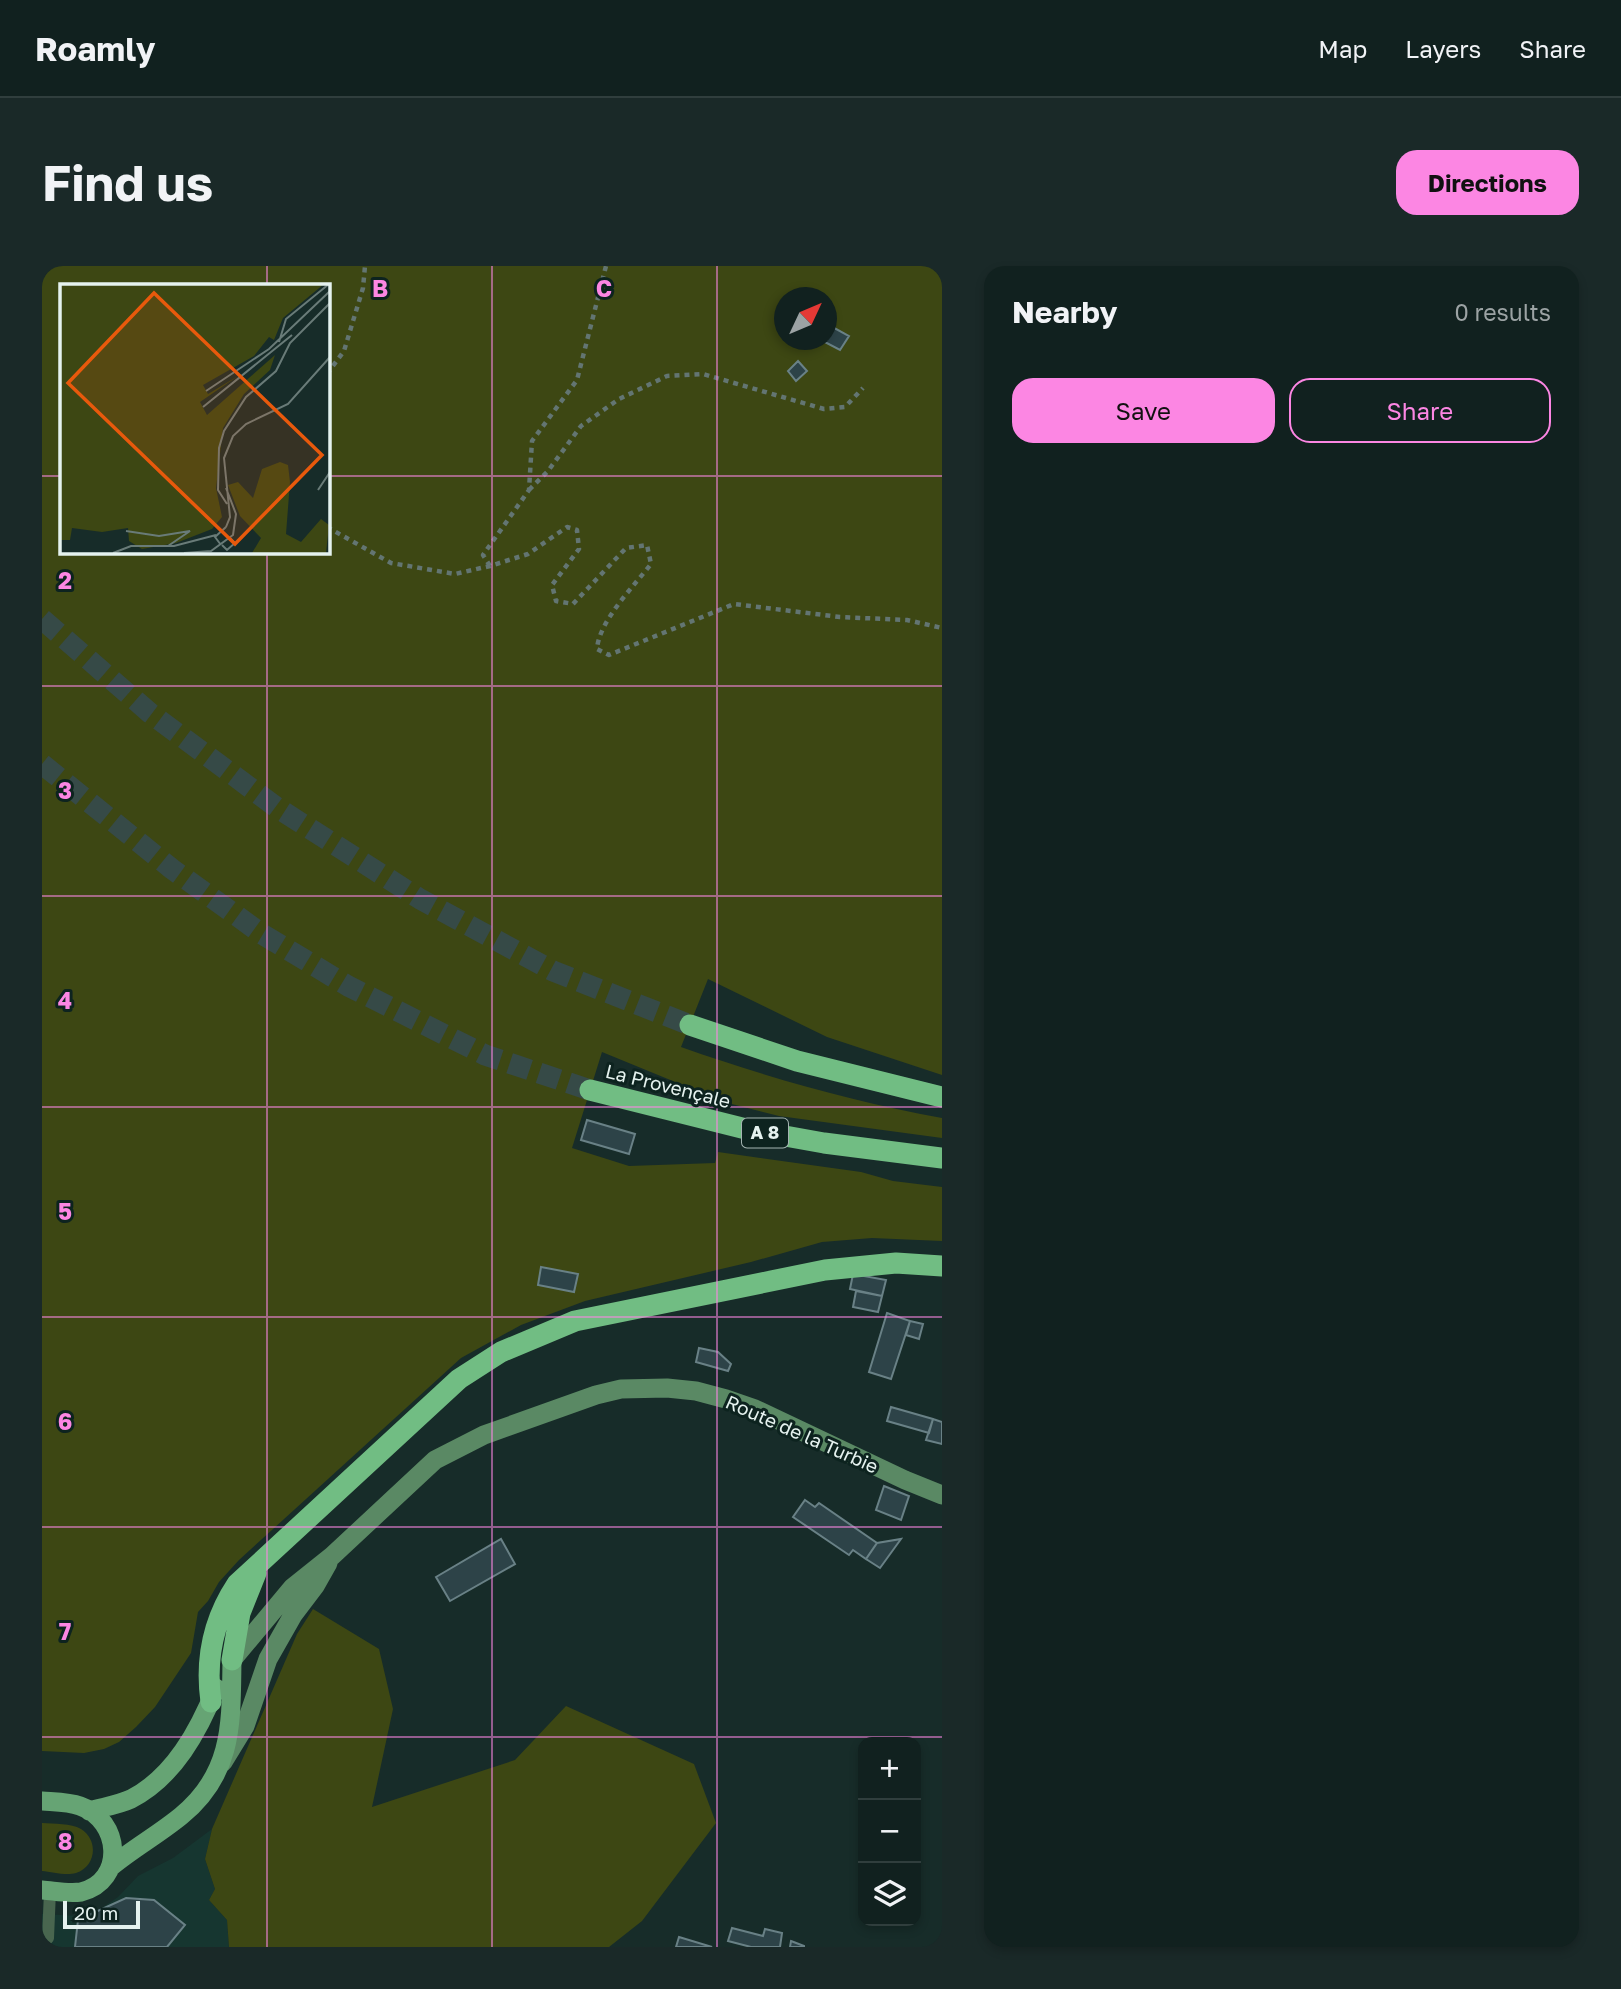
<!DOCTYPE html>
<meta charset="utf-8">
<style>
body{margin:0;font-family:"Golos Text",sans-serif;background:#1a2928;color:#f1f3f6}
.controls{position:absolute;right:21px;bottom:21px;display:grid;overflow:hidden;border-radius:14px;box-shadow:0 4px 10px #0003}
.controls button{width:63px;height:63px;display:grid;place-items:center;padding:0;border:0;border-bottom:2px solid #303e3d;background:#11211f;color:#f1f3f6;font:35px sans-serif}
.compass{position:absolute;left:732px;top:21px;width:63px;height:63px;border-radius:50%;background:#11211f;box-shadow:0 4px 10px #0003;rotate:46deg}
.scale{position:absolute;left:21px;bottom:18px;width:77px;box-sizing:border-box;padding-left:7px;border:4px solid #e5f2ef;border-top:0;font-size:19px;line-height:24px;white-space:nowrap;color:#e5f2ef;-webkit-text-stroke:5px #0d231f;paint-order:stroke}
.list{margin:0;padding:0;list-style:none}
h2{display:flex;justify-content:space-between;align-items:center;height:91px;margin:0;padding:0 28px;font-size:30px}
h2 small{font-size:23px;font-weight:400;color:#9ca3a4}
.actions{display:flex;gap:14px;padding:21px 28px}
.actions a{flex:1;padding:16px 0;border:2px solid #fc86e3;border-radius:21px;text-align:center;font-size:24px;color:#fc86e3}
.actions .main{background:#fc86e3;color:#111}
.icon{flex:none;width:38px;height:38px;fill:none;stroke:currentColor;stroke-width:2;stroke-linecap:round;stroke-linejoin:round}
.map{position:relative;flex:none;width:900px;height:1681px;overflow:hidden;border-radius:21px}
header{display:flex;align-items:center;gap:42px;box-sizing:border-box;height:98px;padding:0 35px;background:#11211f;border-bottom:2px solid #303e3d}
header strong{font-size:33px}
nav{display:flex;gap:38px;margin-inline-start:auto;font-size:24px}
.intro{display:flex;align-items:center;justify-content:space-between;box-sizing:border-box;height:168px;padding:0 42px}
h1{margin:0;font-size:49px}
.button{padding:18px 32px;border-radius:21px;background:#fc86e3;color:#111;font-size:24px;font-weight:700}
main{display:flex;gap:42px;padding:0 42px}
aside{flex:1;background:#11211f;border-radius:21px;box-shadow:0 4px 10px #0003}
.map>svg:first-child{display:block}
.built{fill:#163630}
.green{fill:#3d4713;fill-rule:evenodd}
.building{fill:#2d4348;stroke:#698186;stroke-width:2}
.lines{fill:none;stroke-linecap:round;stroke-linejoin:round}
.motorway-tunnel{stroke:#364a47;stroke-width:21;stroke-dasharray:21 10;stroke-linecap:butt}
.path{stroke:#637572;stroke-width:4.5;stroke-dasharray:5 5;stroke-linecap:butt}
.service{stroke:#49664f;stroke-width:12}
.secondary{stroke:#5a8964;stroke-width:19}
.primary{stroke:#66a474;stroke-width:19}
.motorway{stroke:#71bd83;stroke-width:21}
.grid{fill:none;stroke:#fc86e3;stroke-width:2;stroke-opacity:0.55}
.labels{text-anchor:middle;stroke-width:6;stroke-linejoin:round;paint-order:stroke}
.shield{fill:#0d231f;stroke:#a4b4b1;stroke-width:2}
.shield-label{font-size:18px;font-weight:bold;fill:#e5f2ef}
.street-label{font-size:19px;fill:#e5f2ef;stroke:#0d231f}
.inset-road{fill:none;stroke:#697b78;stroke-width:2}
.view{fill:#e8590c;fill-opacity:0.15;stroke:#e8590c;stroke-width:3.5}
.inset-edge{fill:none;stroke:#e5f2ef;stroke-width:3.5}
.grid-label{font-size:23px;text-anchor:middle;font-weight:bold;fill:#fc86e3;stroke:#0d231f;stroke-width:6;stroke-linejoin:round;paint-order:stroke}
</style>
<header>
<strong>Roamly</strong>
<nav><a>Map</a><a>Layers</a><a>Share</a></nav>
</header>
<div class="intro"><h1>Find us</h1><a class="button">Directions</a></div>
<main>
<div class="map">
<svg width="900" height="1681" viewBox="0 0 900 1681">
<rect width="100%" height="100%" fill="#172c29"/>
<!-- built -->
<path class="built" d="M 170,1563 L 163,1593 L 173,1623 L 167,1634 L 185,1654 L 187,1681 L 0,1681 L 0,1648 L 39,1650 L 57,1644 L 76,1631 L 96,1610 L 131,1592 Z"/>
<!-- green -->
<path class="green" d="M 0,0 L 900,0 L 900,809 L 785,771 L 666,713 L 639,781 C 724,811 812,836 900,852 L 900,872 L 737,850 L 682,836 L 560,786 L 530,882 L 587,900 L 673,897 L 676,886 L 819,906 L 851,915 L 900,921 L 900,975 L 830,972 L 780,976 L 709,996 L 543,1035 L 479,1059 L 419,1092 L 197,1294 L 177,1316 L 166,1335 L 156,1346 L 149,1387 L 113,1441 L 94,1461 L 77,1476 L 62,1483 L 42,1487 L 0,1485 ZM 19,19 L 285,19 L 285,285 L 19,285 ZM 743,32 L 785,32 L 785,74 L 743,74 Z
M 271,1343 L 337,1383 L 351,1443 L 330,1541 L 473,1494 L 524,1440 L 652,1498 L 674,1557 L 600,1655 L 567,1681 L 187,1681 L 185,1654 L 167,1634 L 173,1623 L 163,1593 L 170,1563 L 255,1368 Z
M 0,1557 C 12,1558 29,1557 39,1563 C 57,1574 54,1601 34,1607 C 24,1610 10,1606 0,1605 Z"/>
<!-- building -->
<path class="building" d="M 785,58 L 807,70 L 798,84 L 779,74 L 785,74 Z
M 756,95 L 765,105 L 754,115 L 746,105 Z
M 545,854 L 593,868 L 587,888 L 539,874 Z
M 499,1001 L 536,1008 L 532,1026 L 496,1019 Z
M 811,1008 L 844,1014 L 840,1030 L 808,1023 Z
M 814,1025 L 840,1030 L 836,1046 L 811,1041 Z
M 845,1047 L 868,1055 L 849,1113 L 827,1106 Z
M 868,1055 L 881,1058 L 877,1073 L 864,1069 Z
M 657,1082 L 676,1086 L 689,1098 L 686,1105 L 654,1096 Z
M 849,1141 L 891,1153 L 887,1167 L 845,1155 Z
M 891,1153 L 900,1156 L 900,1178 L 884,1174 Z
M 842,1220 L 867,1230 L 859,1254 L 834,1244 Z
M 763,1234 L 773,1241 L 777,1237 L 835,1277 L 824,1293 L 811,1284 L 807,1289 L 751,1251 Z
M 459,1273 L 473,1298 L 408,1335 L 394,1311 Z
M 859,1273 L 838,1302 L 824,1293 L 835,1277 Z
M 84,1632 L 112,1634 L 143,1659 L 125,1681 L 33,1681 L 36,1654 Z
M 84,1632 L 112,1634 L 143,1659 L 125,1681 L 33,1681 L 36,1654 Z
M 690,1662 L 721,1670 L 723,1663 L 740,1667 L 738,1681 L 709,1681 L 686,1675 Z
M 637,1671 L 670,1681 L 634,1681 Z
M 749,1675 L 762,1680 L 762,1681 L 748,1681 Z"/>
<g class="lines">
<!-- motorway-tunnel -->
<path class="motorway-tunnel" d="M 0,353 L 108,447 L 234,541 L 378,633 L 511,705 L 648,759
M 0,498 L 130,603 L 220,668 L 306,720 L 443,789 L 548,824"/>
<!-- path -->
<path class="path" d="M 285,108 L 302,85 L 321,22 L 323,0
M 487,224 L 506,205 L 539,160 L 577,133 L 625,110 L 661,108 L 782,143 L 803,141 L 821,122
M 285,261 L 349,297 L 413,308 L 448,300 L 486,288 L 525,261 L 535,264 L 537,283 L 510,319 L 514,335 L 531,338 L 584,282 L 605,279 L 609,298 C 592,320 557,355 555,383 L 567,389 L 692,338 L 798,351 L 865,354 L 900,362
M 448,300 L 441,289 L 487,224 L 490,175 L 535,114 L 564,0"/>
<!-- service -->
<path class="service" d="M 0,1671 L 6,1672 L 8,1625"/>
<!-- secondary -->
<path class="secondary" d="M 190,1394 L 250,1322 L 290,1290 L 393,1194 L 442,1169 L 554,1129 L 579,1123 L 625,1122 L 654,1125 L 684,1133 L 713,1143 L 863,1214 L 900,1229
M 181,1496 L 203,1460 L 226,1393 L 251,1349 L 273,1320 L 286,1297"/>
<!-- primary -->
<path class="primary" d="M 0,1535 C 12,1536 27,1536 38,1540 C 79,1554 84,1615 39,1626 C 26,1628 13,1625 0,1624
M 47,1545 C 61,1541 76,1539 89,1533 C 132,1511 157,1464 174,1422
M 70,1600 C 92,1582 117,1568 139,1550 C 192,1507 189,1455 190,1394"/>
<!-- motorway -->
<path class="motorway" d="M 648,759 L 755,795 L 900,831
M 548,824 L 704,863 L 782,877 L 900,892
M 190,1394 L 198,1347 L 214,1307
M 169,1436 C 163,1393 171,1354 195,1318 L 417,1113 L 459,1086 L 533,1055 L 783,1004 L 854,997 L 900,1000"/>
</g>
<!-- grid -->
<path class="grid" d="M 225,0 L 225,19M 450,0 L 450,1681M 675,0 L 675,1681M 0,210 L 19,210M 285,210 L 900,210M 225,285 L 225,1681M 0,420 L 900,420M 0,630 L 900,630M 0,841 L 900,841M 0,1051 L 900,1051M 0,1261 L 900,1261M 0,1471 L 900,1471"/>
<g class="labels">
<!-- shield labels -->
<rect class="shield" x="700" y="852.5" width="46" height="29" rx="5"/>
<g class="shield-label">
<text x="723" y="873">A 8</text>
</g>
<!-- street labels -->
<g class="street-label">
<text transform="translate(626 820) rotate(14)" y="7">La Provençale</text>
<text transform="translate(760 1168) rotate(24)" y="7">Route de la Turbie</text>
</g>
</g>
<!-- overview -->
<g transform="translate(18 18)">
<rect width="270" height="270" fill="#172c29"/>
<path d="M 0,0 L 264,0 L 223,34 L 214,56 L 209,53 L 194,72 L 143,101 L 148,110 L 178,92 L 140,118 L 147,131 L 215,71 L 210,86 L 184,110 L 163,144 L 156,204 L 162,233 L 152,245 L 116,259 L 82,265 L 69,257 L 68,244 L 42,248 L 12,244 L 10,256 L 0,256 ZM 220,178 L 228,181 L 230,198 L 226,250 L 241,258 L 261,235 L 269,241 L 266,269 L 192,269 L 201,254 L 180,232 L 168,201 L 178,198 L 193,214 L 202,185 Z" fill="#3d4713"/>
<path class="inset-road" d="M 219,58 L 226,35 L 269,0M 146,107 L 209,65 L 270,7M 143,123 L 232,51M 258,206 L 270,188M 167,220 L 158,206 L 159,164 L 164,147 L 186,113 L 216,87 L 230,59 L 270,19M 166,243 L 170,233 L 164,174 L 173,152 L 186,140 L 228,120 L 270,73M 66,247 L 99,252 L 130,247 L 108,262M 161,261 L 155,253 L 166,243M 162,261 L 167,266 L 175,259 L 170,254M 53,269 L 71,262 L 114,262 L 156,251M 124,269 L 151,267 L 173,251 L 176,230 L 166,204"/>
<path class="view" d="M 94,9 L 262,171 L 175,260 L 8,99 Z"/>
<rect width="270" height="270" class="inset-edge"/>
</g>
<g class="grid-label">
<text x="338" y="31">B</text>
<text x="562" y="31">C</text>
<text x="23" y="323">2</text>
<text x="23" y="533">3</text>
<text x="23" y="743">4</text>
<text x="23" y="954">5</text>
<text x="23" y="1164">6</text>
<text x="23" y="1374">7</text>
<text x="23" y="1584">8</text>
</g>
</svg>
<div class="controls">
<button>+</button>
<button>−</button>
<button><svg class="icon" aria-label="layers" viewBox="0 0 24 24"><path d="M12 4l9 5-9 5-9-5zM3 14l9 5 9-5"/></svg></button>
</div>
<svg class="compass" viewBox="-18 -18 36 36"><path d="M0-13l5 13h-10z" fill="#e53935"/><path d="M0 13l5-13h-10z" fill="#9ca3a4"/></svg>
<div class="scale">20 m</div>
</div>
<aside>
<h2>Nearby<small>0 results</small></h2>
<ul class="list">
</ul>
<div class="actions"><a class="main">Save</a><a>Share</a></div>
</aside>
</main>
